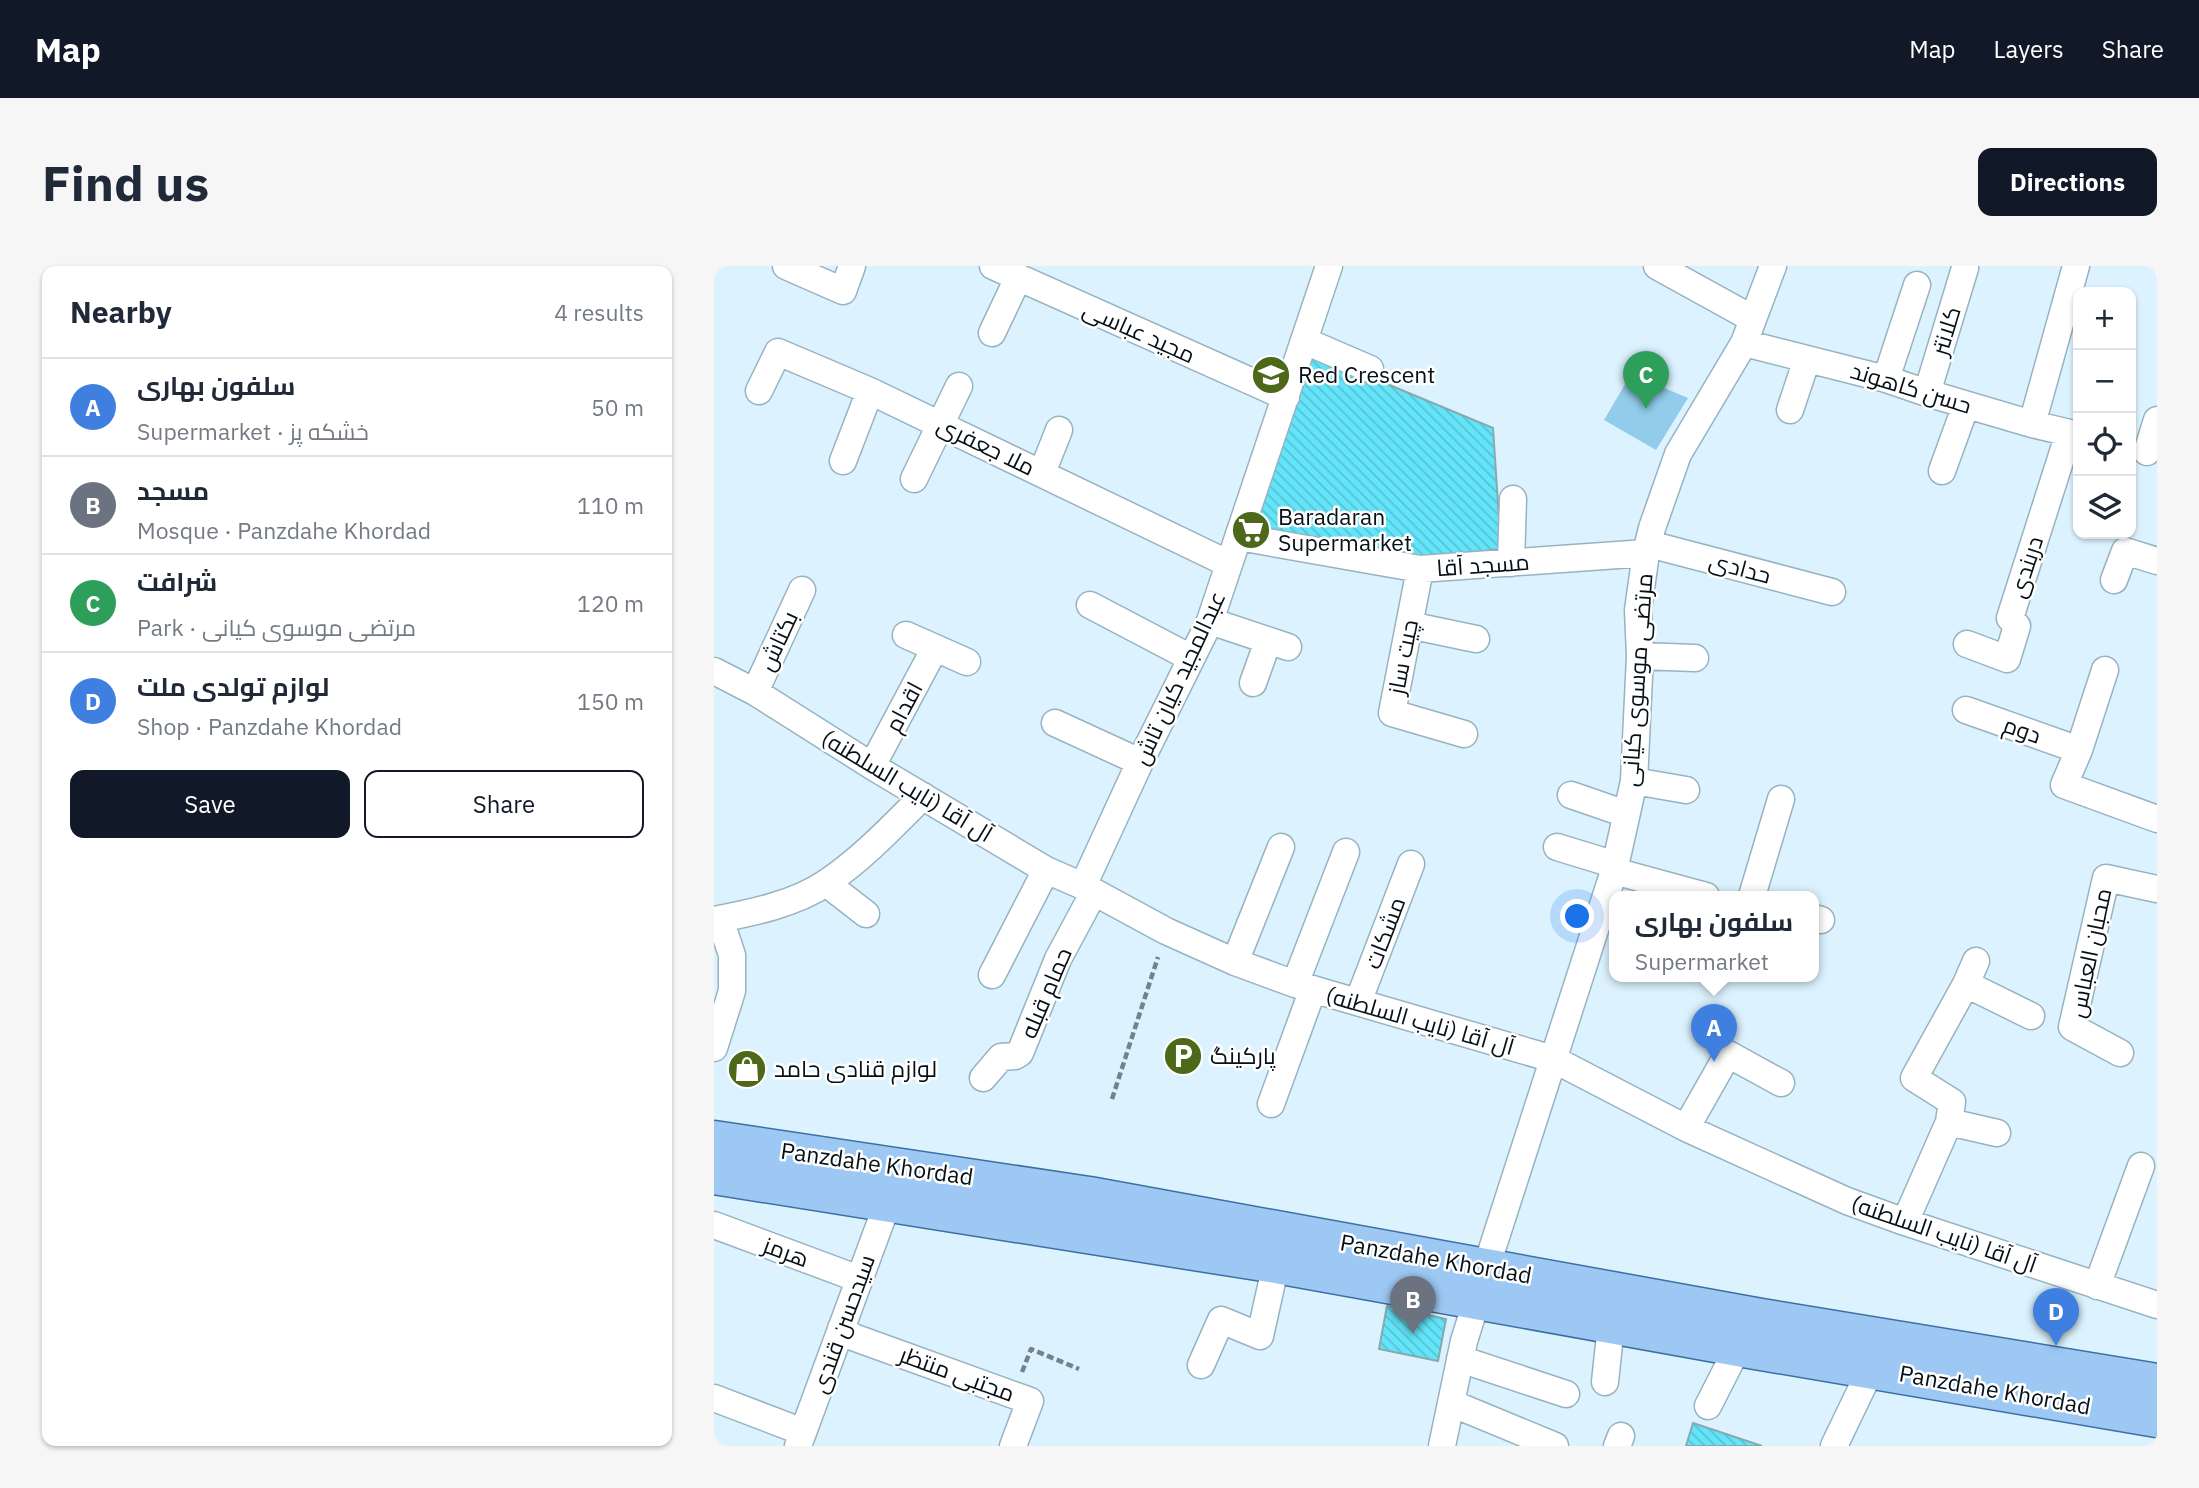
<!DOCTYPE html>
<meta charset="utf-8">
<style>
body{margin:0;font-family:"IBM Plex Sans",Cairo,sans-serif;background:#f6f6f7;color:#1f2937}
.controls{position:absolute;right:21px;top:21px;display:grid;overflow:hidden;border-radius:14px;box-shadow:0 2px 5px #0004}
.controls button{width:63px;height:63px;display:grid;place-items:center;padding:0;border:0;border-bottom:2px solid #e0e1e3;background:#fff;color:#1f2937;font:35px sans-serif}
.you{position:absolute;left:864px;top:651px;width:24px;height:24px;margin:-18px;border:5px solid #fff;border-radius:50%;background:#1a73e8;box-shadow:0 0 0 10px #1a73e833}
.badge{display:grid;place-items:center;width:46px;height:46px;border-radius:50%;background:#111827;color:#fff;font-size:23px;font-weight:700}
.pin{position:absolute;translate:-50% -58px;filter:drop-shadow(0 2px 4px #0008)}
.pin::after{content:'';position:absolute;top:37px;width:24px;height:21px;background:inherit;clip-path:polygon(0 0,100% 0,50% 100%)}
.popup{position:absolute;left:895px;top:625px;width:210px;height:91px;box-sizing:border-box;display:grid;place-content:center;border-radius:14px;background:#fff;filter:drop-shadow(0 2px 5px #0005);font-size:23px;white-space:nowrap;color:#747a83}
.popup b{font-size:26px;color:#1f2937}
.popup::after{content:'';position:absolute;left:50%;top:100%;margin-left:-14px;border:14px solid transparent;border-top-color:#fff}
.list{margin:0;padding:0;list-style:none}
h2{display:flex;justify-content:space-between;align-items:center;height:91px;margin:0;padding:0 28px;font-size:30px}
h2 small{font-size:23px;font-weight:400;color:#747a83}
.list li{display:grid;grid-template-columns:46px 1fr auto;gap:21px;align-items:center;box-sizing:border-box;height:98px;padding:0 28px;border-top:2px solid #e0e1e3}
.list b{display:block;font-size:26px;white-space:nowrap}
.list p{margin:0;font-size:23px;white-space:nowrap;color:#747a83}
.list em{font-size:23px;font-style:normal;color:#747a83}
.actions{display:flex;gap:14px;padding:21px 28px}
.actions a{flex:1;padding:16px 0;border:2px solid #111827;border-radius:14px;text-align:center;font-size:24px;color:#111827}
.actions .main{background:#111827;color:#fff}
.icon{flex:none;width:38px;height:38px;fill:none;stroke:currentColor;stroke-width:2;stroke-linecap:round;stroke-linejoin:round}
.map{position:relative;flex:none;width:1443px;height:1180px;overflow:hidden;border-radius:14px}
header{display:flex;align-items:center;gap:42px;box-sizing:border-box;height:98px;padding:0 35px;background:#111827;color:#fff}
header strong{font-size:33px}
nav{display:flex;gap:38px;margin-inline-start:auto;font-size:24px}
.intro{display:flex;align-items:center;justify-content:space-between;box-sizing:border-box;height:168px;padding:0 42px}
h1{margin:0;font-size:49px}
.button{padding:18px 32px;border-radius:14px;background:#111827;color:#fff;font-size:24px;font-weight:700}
main{display:flex;gap:42px;padding:0 42px}
aside{flex:1;background:#fff;border-radius:14px;box-shadow:0 2px 5px #0004}
.map>svg:first-child{display:block}
.green{fill:#91cdea}
.building{fill:url(#building-back-hatch);stroke:#88a9ae;stroke-width:2}
.lines{fill:none;stroke-linecap:round;stroke-linejoin:round}
.minor-casing{stroke:#97b3c1;stroke-width:29}
.primary-casing{stroke:#3d70a1;stroke-width:41}
.path{stroke:#72838b;stroke-width:4.5;stroke-dasharray:7 3.5;stroke-linecap:butt}
.minor{stroke:#fff;stroke-width:26}
.primary{stroke:#9dc8f4;stroke-width:38}
.labels{text-anchor:middle;stroke-width:5;stroke-linejoin:round;paint-order:stroke}
.street-label{font-size:23px;fill:#061015;stroke:#fff}
.poi-label{font-size:23px;fill:#061015;stroke:#fff;text-anchor:start}
</style>
<header>
<strong>Map</strong>
<nav><a>Map</a><a>Layers</a><a>Share</a></nav>
</header>
<div class="intro"><h1>Find us</h1><a class="button">Directions</a></div>
<main>
<aside>
<h2>Nearby<small>4 results</small></h2>
<ul class="list">
<li><span class="badge" style="background:#3f7fe0">A</span><div><b>سلفون بهاری</b><p>Supermarket · خشکه پز</p></div><em>50 m</em></li>
<li><span class="badge" style="background:#6b7280">B</span><div><b>مسجد</b><p>Mosque · Panzdahe Khordad</p></div><em>110 m</em></li>
<li><span class="badge" style="background:#2e9e5b">C</span><div><b>شرافت</b><p>Park · مرتضی موسوی کیانی</p></div><em>120 m</em></li>
<li><span class="badge" style="background:#3f7fe0">D</span><div><b>لوازم تولدی ملت</b><p>Shop · Panzdahe Khordad</p></div><em>150 m</em></li>
</ul>
<div class="actions"><a class="main">Save</a><a>Share</a></div>
</aside>
<div class="map">
<svg width="1443" height="1180" viewBox="0 0 1443 1180">
<defs>
<pattern id="building-back-hatch" width="6" height="6" patternUnits="userSpaceOnUse" patternTransform="scale(1.75)"><rect width="6" height="6" fill="#63e4f8"/><path d="M-1 5l2 2M0 0l6 6M5-1l2 2" fill="none" stroke="#54c3d4"/></pattern>
</defs>
<rect width="100%" height="100%" fill="#dcf3ff"/>
<!-- green -->
<path class="green" d="M 917,108 L 974,132 L 942,184 L 890,154 Z"/>
<!-- building -->
<path class="building" d="M 596,86 L 779,162 L 787,283 L 705,292 L 551,270 L 540,252 Z
M 673,1040 L 732,1053 L 724,1095 L 665,1083 Z
M 979,1157 L 1048,1180 L 972,1180 Z"/>
<g class="lines">
<!-- minor casing -->
<g class="minor-casing">
<path id="minor" d="M 72,0 L 129,25 L 138,0
M 279,0 L 572,131
M 943,0 L 1039,53
M 278,67 L 304,12
M 591,75 L 656,103
M 1030,77 L 1172,113 L 1213,127 L 1318,158 L 1364,169
M 1172,113 L 1203,19
M 45,125 L 64,86 L 156,125 L 515,298
M 1213,127 L 1251,2
M 1076,144 L 1093,93
M 1318,158 L 1362,0
M 1433,186 L 1443,154
M 129,195 L 156,125
M 1228,205 L 1252,139
M 328,207 L 345,164
M 200,213 L 245,120
M 525,271 L 706,303 L 932,287
M 935,278 L 1118,326
M 797,297 L 799,233
M 706,303 L 678,447 L 750,468
M 1400,314 L 1411,285 L 1443,295
M 376,339 L 477,392
M 496,355 L 574,381
M 695,359 L 762,373
M 192,369 L 253,396
M 1253,378 L 1293,393 L 1303,360 L 1296,352 L 1355,167
M 926,390 L 981,392
M 1391,404 L 1365,484 L 1350,519 L 1443,553
M 0,405 L 41,426 L 158,500 L 332,604 L 369,620 L 452,665 L 521,696 L 581,718 L 839,793 L 972,862 L 1133,935 L 1191,956 L 1443,1039
M 539,417 L 554,375
M 41,426 L 88,324
M 1252,444 L 1365,484
M 341,457 L 426,496
M 158,500 L 221,382
M 920,515 L 972,524
M 857,529 L 912,548
M 843,581 L 902,599
M 900,605 L 992,630
M 112,617 L 152,648
M 369,620 L 426,496 L 496,355 L 615,0
M 1038,630 L 1067,533
M 1100,652 L 1107,654
M 0,654 C 37,647 81,638 112,617 C 148,593 179,560 209,530
M 521,696 L 567,581
M 278,709 L 332,604
M 581,718 L 632,586
M 1252,718 L 1317,750
M 644,736 L 697,598
M 0,782 L 18,725 L 18,689 L 6,653
M 1406,787 L 1358,761 L 1392,612 L 1443,623
M 269,812 L 287,791 L 301,790 L 306,787 L 344,693 L 380,626
M 557,838 L 599,723
M 1235,856 L 1283,867
M 972,862 L 1014,788 L 1067,817
M 1191,956 L 1235,856 L 1238,836 L 1200,812 L 1252,718 L 1262,695
M 0,959 L 145,1013
M 772,1002 L 900,605 L 920,515 L 926,390 L 924,344 L 932,287 L 938,262 L 964,188 L 1030,77 L 1059,0
M 1383,1020 L 1427,900
M 127,1062 L 139,1071 L 316,1135 L 299,1180
M 746,1093 L 852,1128
M 487,1099 L 507,1054 L 546,1070 L 562,998
M 891,1116 L 897,1059
M 0,1132 L 89,1166
M 737,1137 L 841,1180
M 994,1140 L 1024,1081
M 84,1180 L 174,936
M 728,1180 L 750,1075 L 763,1034
M 903,1180 L 907,1170
M 1120,1180 L 1157,1103"/>
</g>
<!-- primary casing -->
<g class="primary-casing">
<path id="primary" d="M 0,874 L 375,930 L 1047,1052 L 1443,1117
M 0,909 L 562,998 L 1024,1081 L 1443,1152"/>
</g>
<!-- path -->
<path class="path" d="M 398,833 L 444,691
M 308,1106 L 317,1083 L 365,1103"/>
<!-- minor -->
<use href="#minor" class="minor"/>
<!-- primary -->
<use href="#primary" class="primary"/>
</g>
<!-- icons -->
<defs>
<g id="university-disc" transform="scale(2.0125)"><circle r="9.5" fill="#4e6819" stroke="#fff"/><path d="M0-5L7-2L0 1L-7-2ZM-4 1L0 2.5L4 1V4Q0 6-4 4Z" fill="#fff"/></g>
<g id="supermarket-disc" transform="scale(2.0125)"><circle r="9.5" fill="#4e6819" stroke="#fff"/><path d="M-6-5.5h2.5l.6 2H6L4.5 2H-2.5L-4.4-4H-6ZM-1.5 3.2a1.3 1.3 0 1 0 .1 0ZM3 3.2a1.3 1.3 0 1 0 .1 0Z" fill="#fff"/></g>
<g id="parking-disc" transform="scale(2.0125)"><circle r="9.5" fill="#4e6819" stroke="#fff"/><path d="M-3.5-5.5H1a3.5 3.5 0 0 1 0 7H-1V5.5H-3.5ZM-1-3.4V-.6H.8a1.4 1.4 0 0 0 0-2.8Z" fill="#fff"/></g>
<g id="shop-disc" transform="scale(2.0125)"><circle r="9.5" fill="#4e6819" stroke="#fff"/><path d="M-5-2.5h2.3a2.7 3.5 0 0 1 5.4 0H5L5.5 6h-11ZM-1.5-2.5h3a1.5 2.3 0 0 0-3 0Z" fill="#fff"/></g>
</defs>
<g fill-rule="evenodd">
<use href="#university-disc" x="557" y="109"/>
<use href="#supermarket-disc" x="537" y="264"/>
<use href="#parking-disc" x="469" y="790"/>
<use href="#shop-disc" x="33" y="803"/>
</g>
<g class="labels">
<!-- street labels -->
<g class="street-label">
<text transform="translate(1232 65) rotate(-73)" y="8">کلانتر</text>
<text transform="translate(425 66) rotate(24)" y="8">مجید عباسی</text>
<text transform="translate(1197 122) rotate(17)" y="8">حسن کاهوند</text>
<text transform="translate(272 180) rotate(26)" y="8">ملا جعفری</text>
<text transform="translate(769 299) rotate(-4)" y="8">مسجد آقا</text>
<text transform="translate(1312 301) rotate(-72)" y="8">دربندی</text>
<text transform="translate(1026 302) rotate(15)" y="8">حدادی</text>
<text transform="translate(64 375) rotate(-65)" y="8">بکتاش</text>
<text transform="translate(689 391) rotate(-79)" y="8">چیت ساز</text>
<text transform="translate(465 412) rotate(-65)" y="8">عبدالمجید کیان تاش</text>
<text transform="translate(923 414) rotate(-86)" y="8">مرتضی موسوی کیانی</text>
<text transform="translate(190 441) rotate(-62)" y="8">اقدام</text>
<text transform="translate(1308 464) rotate(19)" y="8">دوم</text>
<text transform="translate(193 520) rotate(31)" y="8">آل آقا (نایب السلطنه)</text>
<text transform="translate(671 667) rotate(-69)" y="8">مشکات</text>
<text transform="translate(1376 687) rotate(-78)" y="8">محبان العباس</text>
<text transform="translate(332 727) rotate(-67)" y="8">حمام قبله</text>
<text transform="translate(706 755) rotate(16)" y="8">آل آقا (نایب السلطنه)</text>
<text transform="translate(163 898) rotate(8)" y="8">Panzdahe Khordad</text>
<text transform="translate(1230 968) rotate(19)" y="8">آل آقا (نایب السلطنه)</text>
<text transform="translate(72 986) rotate(20)" y="8">هرمز</text>
<text transform="translate(722 993) rotate(10)" y="8">Panzdahe Khordad</text>
<text transform="translate(129 1058) rotate(-70)" y="8">سیدحسن قندی</text>
<text transform="translate(243 1108) rotate(20)" y="8">مجتبی منتظر</text>
<text transform="translate(1281 1124) rotate(10)" y="8">Panzdahe Khordad</text>
</g>
<!-- poi labels -->
<g class="poi-label">
<text x="584" y="117">Red Crescent</text>
<text x="564" y="259">Baradaran<tspan x="564" dy="26">Supermarket</tspan></text>
<text x="496" y="798">پارکینگ</text>
<text x="60" y="811">لوازم قنادی حامد</text>
</g>
</g>
</svg>
<div class="controls">
<button>+</button>
<button>−</button>
<button><svg class="icon" aria-label="locate" viewBox="0 0 24 24"><circle cx="12" cy="12" r="6"/><path d="M12 2v4M12 18v4M2 12h4M18 12h4"/></svg></button>
<button><svg class="icon" aria-label="layers" viewBox="0 0 24 24"><path d="M12 4l9 5-9 5-9-5zM3 14l9 5 9-5"/></svg></button>
</div>
<div class="you"></div>
<div class="pin badge" style="left:1000px;top:796px;background:#3f7fe0">A</div>
<div class="popup"><b>سلفون بهاری</b>Supermarket</div>
<div class="pin badge" style="left:699px;top:1068px;background:#6b7280">B</div>
<div class="pin badge" style="left:932px;top:143px;background:#2e9e5b">C</div>
<div class="pin badge" style="left:1342px;top:1080px;background:#3f7fe0">D</div>
</div>
</main>
